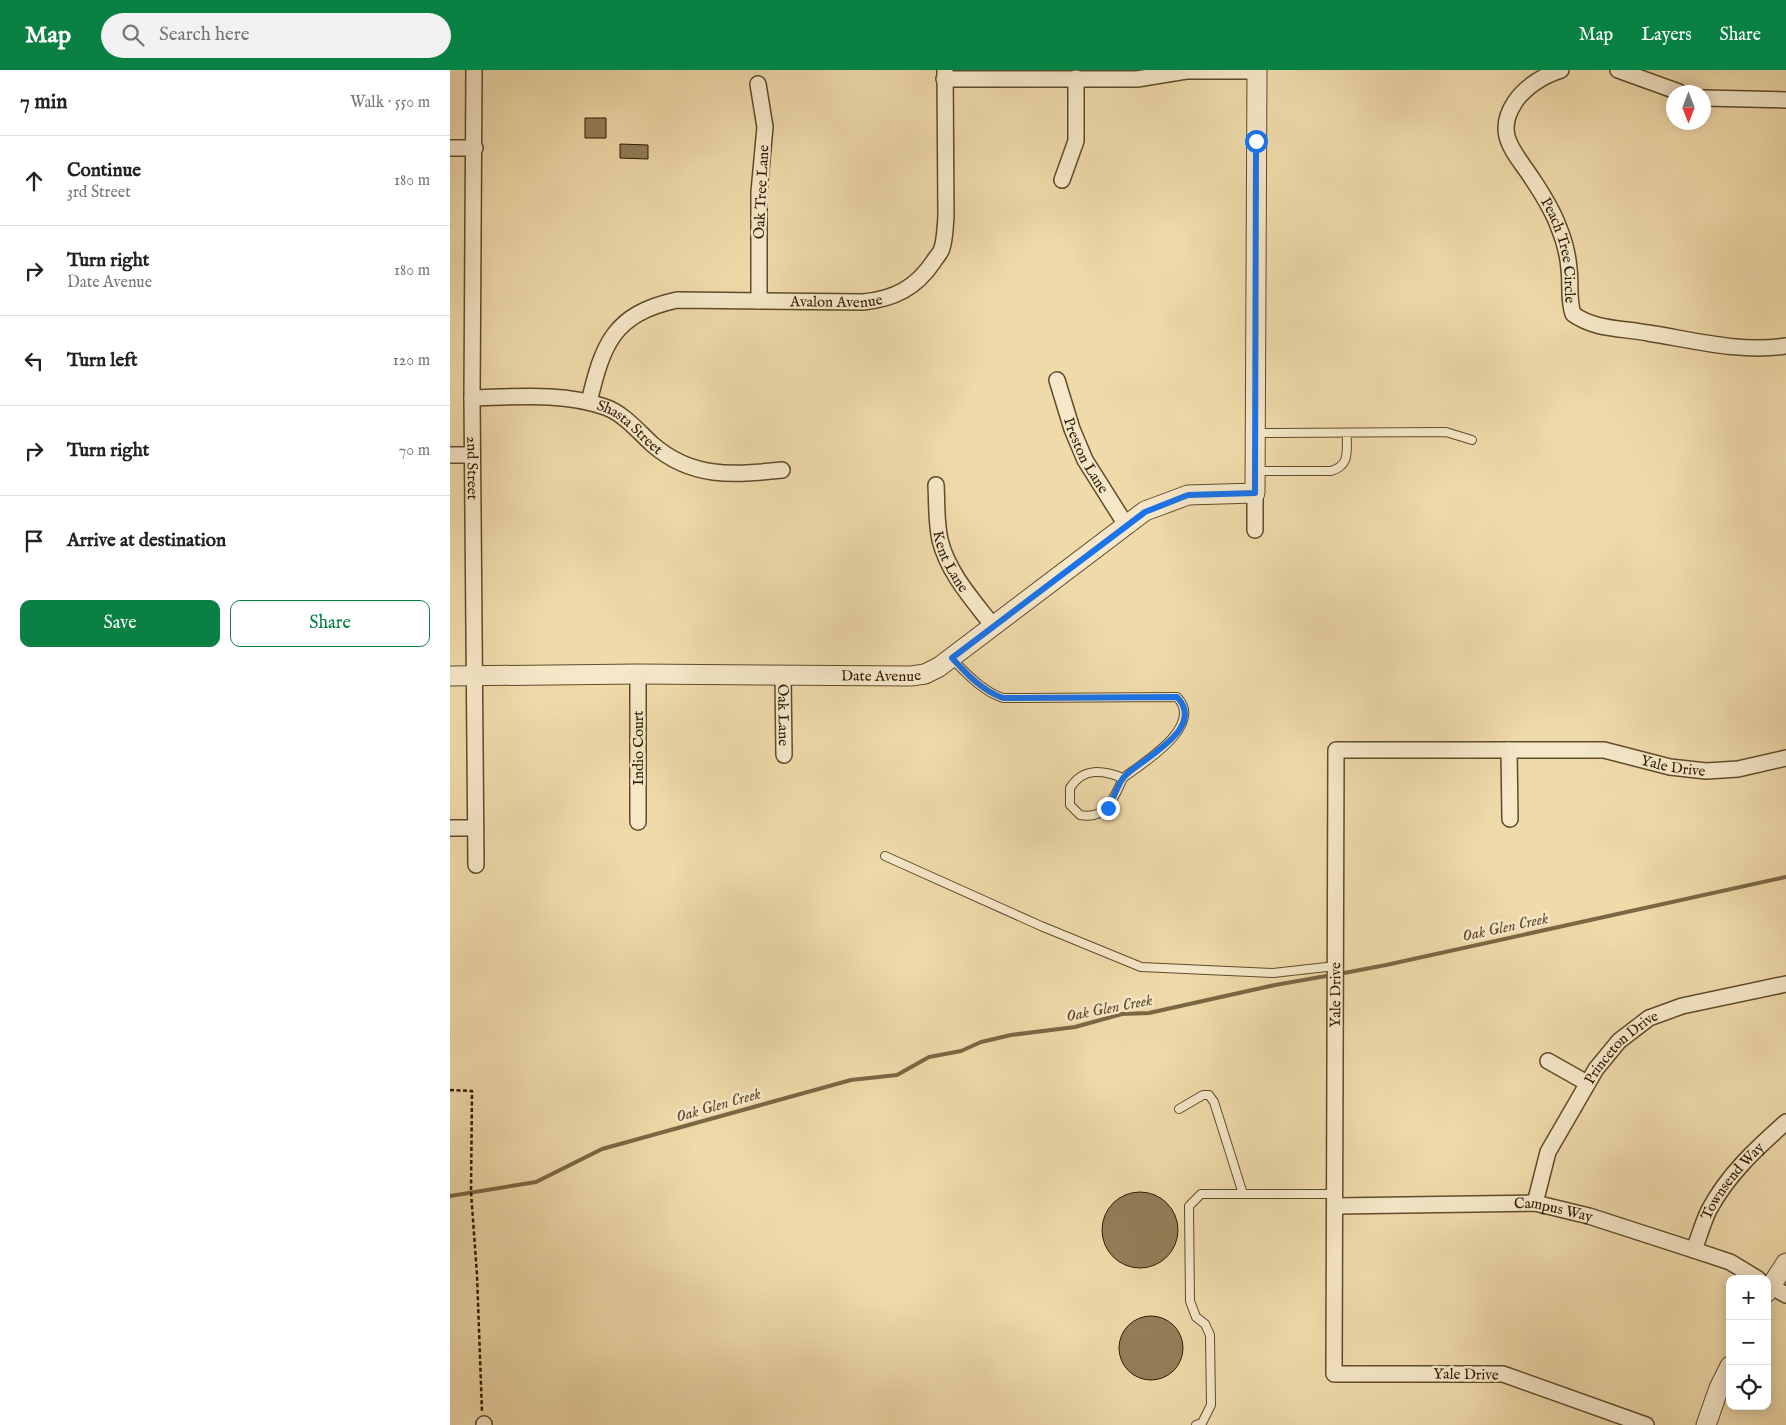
<!DOCTYPE html>
<meta charset="utf-8">
<style>
body{margin:0;font-family:"IM FELL English",serif;background:#f2f2f2;color:#222}
.controls{position:absolute;right:15px;bottom:15px;display:grid;overflow:hidden;border-radius:10px;box-shadow:0 2px 12px #0003}
.controls button{width:45px;height:45px;display:grid;place-items:center;padding:0;border:0;border-bottom:1px solid #e0e0e0;background:#fff;color:#222;font:25px sans-serif}
.compass{position:absolute;left:1216px;top:15px;width:45px;height:45px;border-radius:50%;background:#fff;box-shadow:0 2px 12px #0003;rotate:180deg}
.stop{position:absolute;width:15px;height:15px;margin:-11px;border:4px solid #1a73e8;border-radius:50%;background:#fff}
.stop.end{background:#1a73e8;border-color:#fff;box-shadow:0 1px 5px #0008}
.list{margin:0;padding:0;list-style:none}
h2{display:flex;justify-content:space-between;align-items:center;height:65px;margin:0;padding:0 20px;font-size:21px}
h2 small{font-size:16px;font-weight:400;color:#767676}
.list li{display:grid;grid-template-columns:32px 1fr auto;gap:15px;align-items:center;box-sizing:border-box;height:90px;padding:0 20px;border-top:1px solid #e0e0e0}
.list b{display:block;font-size:19px;white-space:nowrap}
.list p{margin:0;font-size:16px;white-space:nowrap;color:#767676}
.list em{font-size:16px;font-style:normal;color:#767676}
.actions{display:flex;gap:10px;padding:15px 20px}
.actions a{flex:1;padding:11px 0;border:1px solid #0b8043;border-radius:10px;text-align:center;font-size:18px;color:#0b8043}
.actions .main{background:#0b8043;color:#fff}
.icon{flex:none;width:28px;height:28px;fill:none;stroke:currentColor;stroke-width:2;stroke-linecap:round;stroke-linejoin:round}
.map{position:relative;flex:none;width:1336px;height:1355px;overflow:hidden}
header{display:flex;align-items:center;gap:30px;box-sizing:border-box;height:70px;padding:0 25px;background:#0b8043;color:#fff}
header strong{font-size:24px}
nav{display:flex;gap:28px;margin-inline-start:auto;font-size:18px}
.search{width:350px;height:45px;background:#f2f2f2;display:flex;align-items:center;gap:12px;box-sizing:border-box;padding:0 18px;border-radius:28px;color:#767676;font-size:19px}
main{display:flex}
aside{flex:1;background:#fff}
.map>svg:first-child{display:block}
.lines{fill:none;stroke-linecap:round;stroke-linejoin:round}
.stream{stroke:#7b6743;stroke-width:4}
.building{fill:#937e58;stroke:#2f1b00}
.service-casing{stroke:#5f4b2a;stroke-width:10}
.minor-casing{stroke:#5f4b2a;stroke-width:18}
.tertiary-casing{stroke:#5f4b2a;stroke-width:21}
.path{stroke:#2f1b00;stroke-width:2.5;stroke-dasharray:4 2.5;stroke-linecap:butt}
.service{stroke:#f5e7c8;stroke-width:8}
.minor{stroke:#f5e7c8;stroke-width:15}
.tertiary{stroke:#f5e7c8;stroke-width:19}
.route{stroke:#1a73e8;stroke-width:6}
.labels{text-anchor:middle;stroke-width:5;stroke-linejoin:round;paint-order:stroke}
.street-label{font-size:15px;fill:#2f1b00;stroke:#f5e7c8}
.water-label{font-size:16px;font-style:italic;fill:#624d2d;stroke:#f5e7c8}
</style>
<header>
<strong>Map</strong>
<div class="search"><svg class="icon" aria-label="search" viewBox="0 0 24 24"><circle cx="10" cy="10" r="6"/><path d="M15 15l6 6"/></svg>Search here</div>
<nav><a>Map</a><a>Layers</a><a>Share</a></nav>
</header>
<main>
<aside>
<h2>7 min<small>Walk · 550 m</small></h2>
<ul class="list">
<li><svg class="icon" aria-label="ahead" viewBox="0 0 24 24"><path d="M12 20V5M6 11l6-6 6 6"/></svg><div><b>Continue</b><p>3rd Street</p></div><em>180 m</em></li>
<li><svg class="icon" aria-label="right" viewBox="0 0 24 24"><path d="M7 20v-9h11M14 6l5 5-5 5"/></svg><div><b>Turn right</b><p>Date Avenue</p></div><em>180 m</em></li>
<li><svg class="icon" aria-label="left" viewBox="0 0 24 24"><path d="M17 20v-9H6M10 6l-5 5 5 5"/></svg><div><b>Turn left</b></div><em>120 m</em></li>
<li><svg class="icon" aria-label="right" viewBox="0 0 24 24"><path d="M7 20v-9h11M14 6l5 5-5 5"/></svg><div><b>Turn right</b></div><em>70 m</em></li>
<li><svg class="icon" aria-label="arrive" viewBox="0 0 24 24"><path d="M6 21V4h12l-3 4 3 4H6"/></svg><div><b>Arrive at destination</b></div></li>
</ul>
<div class="actions"><a class="main">Save</a><a>Share</a></div>
</aside>
<div class="map">
<svg width="1336" height="1355" viewBox="0 0 1336 1355">
<rect width="100%" height="100%" fill="#efdaaa"/>
<filter id="stains"><feTurbulence type="fractalNoise" baseFrequency=".004" numOctaves="4"/><feColorMatrix values="0 0 0 0 .2 0 0 0 0 .09 0 0 0 0 .02 0 0 0 .5 -.17"/></filter>
<radialGradient id="worn" r=".72"><stop offset=".6" stop-color="#630" stop-opacity="0"/><stop offset="1" stop-color="#630" stop-opacity=".3"/></radialGradient>
<g class="lines">
<!-- stream -->
<path class="stream" d="M 889,904 L 936,895 L 1336,807
M 0,1126 L 86,1112 L 152,1079 L 401,1010 L 447,1005 L 479,987 L 511,981 L 531,972 L 561,965 L 625,957 L 672,944 L 699,943 L 825,915 L 882,905"/>
</g>
<!-- building -->
<path class="building" d="M 135,48 L 156,48 L 156,68 L 135,68 Z
M 170,74 L 198,75 L 198,89 L 170,88 Z
M652 1160a38 38 0 1 1 76 0a38 38 0 1 1-76 0Z
M669 1278a32 32 0 1 1 64 0a32 32 0 1 1-64 0Z"/>
<g class="lines">
<!-- service casing -->
<g class="service-casing">
<path id="service" d="M 805,363 L 996,362 L 1022,370
M 806,401 L 881,401 C 901,395 896,381 897,363
M 501,588 C 516,603 532,621 553,628 L 727,627 C 755,656 693,693 673,708 C 653,700 633,697 620,718 L 620,735 L 630,745 C 657,750 664,728 673,708
M 435,786 L 591,856 L 691,897 L 823,903 L 886,896
M 729,1039 L 753,1025 L 759,1025 L 764,1032 L 793,1124
M 746,1355 L 752,1353 L 761,1335 L 760,1265 L 755,1254 L 746,1247 L 740,1231 L 739,1136 L 751,1124 L 886,1124"/>
</g>
<!-- minor casing -->
<g class="minor-casing">
<g id="minor">
<path id="s1" d="M 24,0 L 22,328 L 26,795"/>
<path id="s2" d="M 1111,0 C 1094,5 1075,17 1065,32 C 1043,65 1066,83 1083,110 C 1093,125 1103,141 1109,158 C 1114,170 1118,186 1119,199 C 1121,214 1118,229 1123,244 C 1145,260 1172,258 1198,263 C 1243,270 1290,283 1336,276"/>
<path d="M 1168,0 L 1229,22"/>
<path d="M 494,9 L 687,9 L 736,1 L 807,1"/>
<path d="M 308,14 L 315,57 L 309,122 L 309,231"/>
<path d="M 1254,28 L 1336,30"/>
<path d="M 0,78 L 25,78"/>
<path d="M 612,110 L 626,71 L 626,8"/>
<path id="s3" d="M 607,310 L 622,359 L 635,390 L 676,455"/>
<path id="s4" d="M 22,328 C 65,327 113,322 155,337 C 173,343 188,361 202,374 C 242,409 283,405 332,400"/>
<path id="s5" d="M 139,332 C 153,274 163,244 227,230 L 413,232 C 444,229 466,218 484,191 C 486,187 491,183 492,178 C 495,169 495,157 496,147 L 495,0"/>
<path d="M 0,385 L 22,385"/>
<path id="s6" d="M 486,415 C 487,433 486,452 490,470 C 498,503 523,530 543,556"/>
<path d="M 805,423 L 805,460"/>
<path id="s7" d="M 333,605 L 334,685"/>
<path d="M 1059,680 L 1060,749"/>
<path d="M 188,752 L 188,604"/>
<path d="M 0,758 L 25,758"/>
<path d="M 1098,991 L 1137,1013"/>
<path id="s8" d="M 1085,1133 L 1098,1082 L 1146,999 L 1169,971 L 1199,948 L 1232,936 L 1336,914"/>
<path id="s9" d="M 886,1136 L 1085,1133 L 1139,1146 L 1244,1180 L 1280,1192 L 1308,1209"/>
<path id="s10" d="M 1244,1180 C 1249,1167 1253,1152 1259,1140 C 1278,1104 1307,1078 1336,1052"/>
<path d="M 1317,1214 L 1336,1225"/>
<path d="M 34,1354 L 34,1355"/>
<path id="s11" d="M 1196,1355 L 1053,1304 L 884,1304 L 886,680 L 1154,680 L 1220,697 L 1256,701 L 1288,699 L 1336,688"/>
</g>
</g>
<!-- tertiary casing -->
<g class="tertiary-casing">
<g id="tertiary">
<path id="s12" d="M 0,606 L 188,604 L 461,606 L 475,604 L 489,597 L 695,441 L 738,425 L 805,423 L 807,0"/>
<path d="M 1317,1222 L 1336,1193"/>
<path d="M 1256,1355 L 1269,1318 L 1280,1296"/>
</g>
</g>
<!-- path -->
<path class="path" d="M 0,1020 L 22,1021 L 21,1122 L 27,1205 L 32,1342"/>
<!-- service -->
<use href="#service" class="service"/>
<!-- minor -->
<use href="#minor" class="minor"/>
<!-- tertiary -->
<use href="#tertiary" class="tertiary"/>
</g>
<g class="lines">
<!-- route -->
<path class="route" d="M 658,738 C 664,729 667,715 674,707 C 689,690 758,659 727,627 L 553,628 C 532,621 516,603 502,588 L 695,442 L 738,425 L 805,423 L 806,71"/>
</g>
<g class="labels">
<!-- street labels -->
<g class="street-label">
<text transform="translate(311 122) rotate(-87)" y="5">Oak Tree Lane</text>
<text dy="5" stroke="none"><textPath href="#s2" startOffset="221">Peach Tree Circle</textPath></text>
<text dy="5" stroke="none"><textPath href="#s5" startOffset="305">Avalon Avenue</textPath></text>
<text dy="5" stroke="none"><textPath href="#s4" startOffset="166">Shasta Street</textPath></text>
<text dy="5" stroke="none"><textPath href="#s3" startOffset="81">Preston Lane</textPath></text>
<text dy="5" stroke="none"><textPath href="#s1" startOffset="398">2nd Street</textPath></text>
<text dy="5" stroke="none"><textPath href="#s6" startOffset="79">Kent Lane</textPath></text>
<text dy="5" stroke="none"><textPath href="#s12" startOffset="431">Date Avenue</textPath></text>
<text dy="5" stroke="none"><textPath href="#s7" startOffset="40">Oak Lane</textPath></text>
<text transform="translate(188 678) rotate(-90)" y="5">Indio Court</text>
<text dy="5" stroke="none"><textPath href="#s11" startOffset="1284">Yale Drive</textPath></text>
<text dy="5" stroke="none"><textPath href="#s11" startOffset="700">Yale Drive</textPath></text>
<text dy="5" stroke="none"><textPath href="#s8" startOffset="182">Princeton Drive</textPath></text>
<text dy="5" stroke="none"><textPath href="#s10" startOffset="80">Townsend Way</textPath></text>
<text dy="5" stroke="none"><textPath href="#s9" startOffset="218">Campus Way</textPath></text>
<text transform="translate(1016 1304) rotate(1)" y="5">Yale Drive</text>
</g>
<!-- water labels -->
<g class="water-label">
<text transform="translate(1055 856) rotate(-12)" y="6">Oak Glen Creek</text>
<text transform="translate(659 937) rotate(-11)" y="6">Oak Glen Creek</text>
<text transform="translate(268 1034) rotate(-16)" y="6">Oak Glen Creek</text>
</g>
</g>
<rect width="100%" height="100%" filter="url(#stains)"/>
<rect width="100%" height="100%" fill="url(#worn)"/>
</svg>
<div class="controls">
<button>+</button>
<button>−</button>
<button><svg class="icon" aria-label="locate" viewBox="0 0 24 24"><circle cx="12" cy="12" r="6"/><path d="M12 2v4M12 18v4M2 12h4M18 12h4"/></svg></button>
</div>
<svg class="compass" viewBox="-18 -18 36 36"><path d="M0-13l5 13h-10z" fill="#e53935"/><path d="M0 13l5-13h-10z" fill="#767676"/></svg>
<div class="stop" style="left:806px;top:71px"></div>
<div class="stop end" style="left:658px;top:738px"></div>
</div>
</main>
